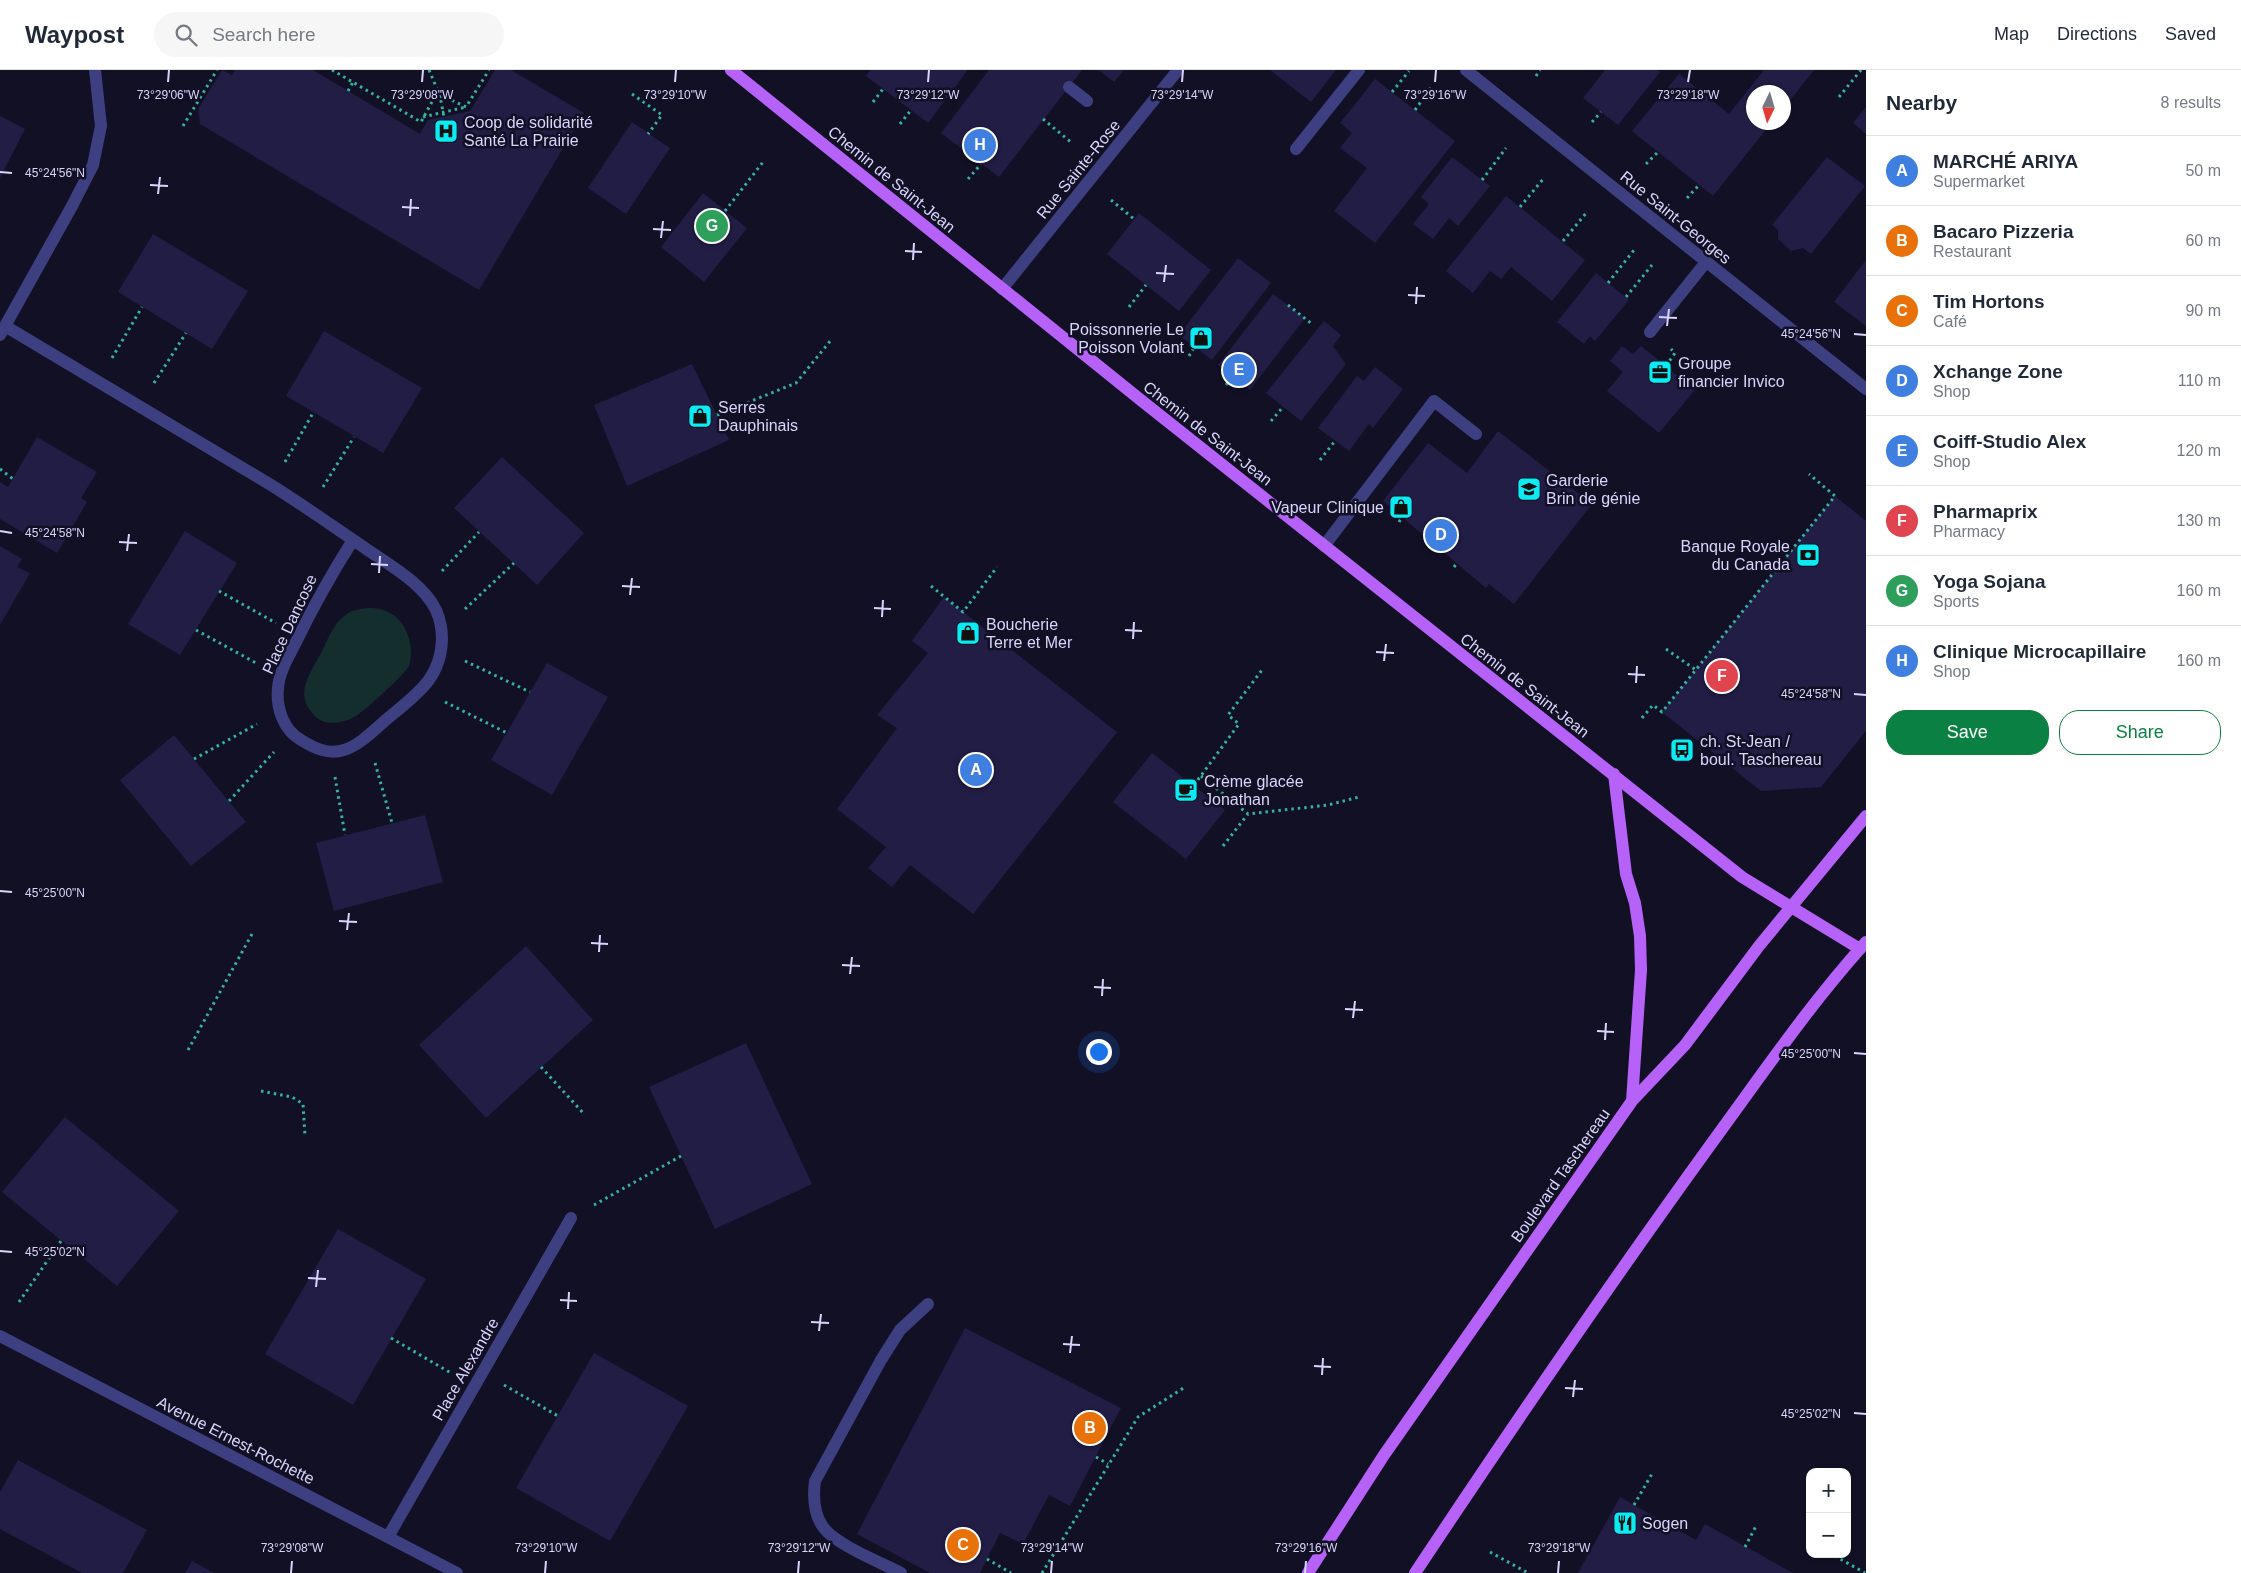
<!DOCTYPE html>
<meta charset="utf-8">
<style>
body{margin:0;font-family:Helvetica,sans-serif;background:#f6f6f7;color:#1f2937}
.controls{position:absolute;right:15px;bottom:15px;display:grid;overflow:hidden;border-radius:10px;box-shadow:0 1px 4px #0004}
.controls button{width:45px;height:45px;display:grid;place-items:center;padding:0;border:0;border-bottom:1px solid #e0e1e3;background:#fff;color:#1f2937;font:25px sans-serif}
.compass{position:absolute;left:1746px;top:15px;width:45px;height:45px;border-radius:50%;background:#fff;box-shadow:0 1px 4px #0004;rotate:185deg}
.you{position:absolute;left:1098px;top:981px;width:18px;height:18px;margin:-12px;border:4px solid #fff;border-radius:50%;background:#1a73e8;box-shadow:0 0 0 8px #1a73e833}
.badge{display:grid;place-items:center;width:32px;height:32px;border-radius:50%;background:#0b8043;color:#fff;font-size:16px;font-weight:700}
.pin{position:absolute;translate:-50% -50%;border:2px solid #fff;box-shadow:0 1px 5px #0006}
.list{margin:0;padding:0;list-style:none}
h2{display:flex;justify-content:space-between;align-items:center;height:65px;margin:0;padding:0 20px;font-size:21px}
h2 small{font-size:16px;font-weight:400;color:#747a83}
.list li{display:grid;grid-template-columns:32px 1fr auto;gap:15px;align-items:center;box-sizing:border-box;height:70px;padding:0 20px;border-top:1px solid #e0e1e3}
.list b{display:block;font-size:19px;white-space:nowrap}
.list p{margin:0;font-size:16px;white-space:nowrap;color:#747a83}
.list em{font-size:16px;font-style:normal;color:#747a83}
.actions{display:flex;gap:10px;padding:15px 20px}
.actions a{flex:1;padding:11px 0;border:1px solid #0b8043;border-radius:20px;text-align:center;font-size:18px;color:#0b8043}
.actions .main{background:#0b8043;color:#fff}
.icon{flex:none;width:28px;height:28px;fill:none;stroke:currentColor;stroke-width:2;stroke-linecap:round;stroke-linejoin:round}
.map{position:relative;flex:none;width:1866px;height:1503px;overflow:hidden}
header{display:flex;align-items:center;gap:30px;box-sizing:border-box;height:70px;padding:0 25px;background:#fff;border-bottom:1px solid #e0e1e3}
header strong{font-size:24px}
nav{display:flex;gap:28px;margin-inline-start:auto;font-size:18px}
.search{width:350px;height:45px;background:#f6f6f7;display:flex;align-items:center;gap:12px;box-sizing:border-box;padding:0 18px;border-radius:28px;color:#747a83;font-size:19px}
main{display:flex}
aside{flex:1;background:#fff}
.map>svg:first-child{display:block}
.green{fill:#132e2c}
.building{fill:#221d45}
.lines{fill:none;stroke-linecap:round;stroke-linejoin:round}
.path{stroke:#35b2a2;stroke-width:3;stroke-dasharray:2.5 4;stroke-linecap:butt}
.minor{stroke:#3d3f81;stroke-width:12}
.major{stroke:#b662f8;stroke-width:12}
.ticks{fill:none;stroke:#d8d5fd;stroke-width:2}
.labels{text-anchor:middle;stroke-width:5;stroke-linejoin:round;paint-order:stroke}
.poi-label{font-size:16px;fill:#d8d5fd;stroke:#121025;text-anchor:start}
.street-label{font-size:16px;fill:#d8d5fd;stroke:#121025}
.ticks-label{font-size:12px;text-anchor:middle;fill:#d8d5fd;stroke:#121025;stroke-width:5;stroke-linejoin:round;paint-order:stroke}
</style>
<header>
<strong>Waypost</strong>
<div class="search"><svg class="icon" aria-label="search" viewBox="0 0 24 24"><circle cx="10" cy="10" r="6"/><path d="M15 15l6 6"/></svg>Search here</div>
<nav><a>Map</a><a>Directions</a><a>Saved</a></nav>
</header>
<main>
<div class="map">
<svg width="1866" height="1503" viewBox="0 0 1866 1503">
<rect width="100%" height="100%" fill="#121025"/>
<!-- green -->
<path class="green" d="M 368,538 C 373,538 378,538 383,540 C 405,546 416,575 409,596 C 407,602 362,644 354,647 C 345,652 334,654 325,652 C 318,650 314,645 310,640 C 295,621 313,599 322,581 C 328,569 333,555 344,546 C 351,540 359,539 368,538 Z"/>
<!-- building -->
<path class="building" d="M 222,0 L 232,5 L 235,0 L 313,0 L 420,64 L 428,50 L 470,41 L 495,0 L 511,0 L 584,43 L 479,220 L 200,54 L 198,39 Z
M 870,0 L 966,0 L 967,1 L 928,53 L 866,6 Z
M 989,0 L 1082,0 L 999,107 L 941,63 Z
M 1099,0 L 1124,0 L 1114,12 Z
M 1270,0 L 1336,0 L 1311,32 Z
M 1605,0 L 1658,0 L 1660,2 L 1618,55 L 1583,28 Z
M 1764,0 L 1814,0 L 1784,38 L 1784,22 L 1754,22 L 1754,52 L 1772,52 L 1713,126 L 1632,61 L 1679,4 L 1729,44 Z
M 1375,9 L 1455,71 L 1375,173 L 1334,141 L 1367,98 L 1340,78 L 1352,63 L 1340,53 Z
M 1866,37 L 1866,64 L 1853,53 Z
M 0,46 L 25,59 L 0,108 Z
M 632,52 L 670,78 L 626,144 L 588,118 Z
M 1452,87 L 1490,116 L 1458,156 L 1449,148 L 1433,169 L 1413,154 L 1429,134 L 1421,127 Z
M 1827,87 L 1865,116 L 1811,184 L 1803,178 L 1791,181 L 1778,169 L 1778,160 L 1772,155 Z
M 703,123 L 747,158 L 704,212 L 661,177 Z
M 1506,126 L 1585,190 L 1552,231 L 1511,197 L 1501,209 L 1490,201 L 1473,223 L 1446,201 Z
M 1139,143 L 1211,200 L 1179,241 L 1107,184 Z
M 153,164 L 248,221 L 212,279 L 118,222 Z
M 1238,188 L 1271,213 L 1212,290 L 1179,265 Z
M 1866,190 L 1866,256 L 1834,232 Z
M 1596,203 L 1629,230 L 1595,271 L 1590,266 L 1584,274 L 1557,252 Z
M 1273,224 L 1305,248 L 1250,320 L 1218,295 Z
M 1324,251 L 1341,265 L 1333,276 L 1346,294 L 1301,351 L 1266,323 Z
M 324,261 L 422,318 L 383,383 L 286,326 Z
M 1622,276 L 1633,284 L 1641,276 L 1695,320 L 1659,363 L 1607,321 L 1623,302 L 1610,291 Z
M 692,294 L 729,370 L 627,416 L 594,335 Z
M 1375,297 L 1403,319 L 1373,358 L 1369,354 L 1349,381 L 1318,358 L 1357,306 L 1364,311 Z
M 1498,361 L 1592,434 L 1514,534 L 1489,514 L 1486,518 L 1383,431 L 1428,373 L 1467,403 Z
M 37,367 L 97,402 L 81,428 L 87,432 L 57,483 L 0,449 L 0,412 L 8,417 Z
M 502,387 L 584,463 L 537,515 L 454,438 Z
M 1835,426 L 1866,451 L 1866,661 L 1821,717 L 1761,721 L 1662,642 Z
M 185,461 L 237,493 L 180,585 L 128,554 Z
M 0,476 L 22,489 L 17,497 L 30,503 L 0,555 Z
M 944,527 L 1117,662 L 973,844 L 910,795 L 892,817 L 868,798 L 886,777 L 837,739 L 897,658 L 877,645 L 928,583 L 912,571 Z
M 547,593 L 608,627 L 552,725 L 491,690 Z
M 174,665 L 246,752 L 191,796 L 120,710 Z
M 1152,683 L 1225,740 L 1186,789 L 1113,732 Z
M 425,745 L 443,812 L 334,841 L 316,773 Z
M 526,876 L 593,950 L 486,1048 L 419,975 Z
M 746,973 L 812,1114 L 715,1159 L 649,1017 Z
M 65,1047 L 179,1141 L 117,1216 L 2,1122 Z
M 338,1159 L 426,1209 L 353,1335 L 265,1284 Z
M 965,1258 L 1121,1338 L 1070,1436 L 1049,1425 L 1023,1474 L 1000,1463 L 980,1503 L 930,1503 L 857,1464 Z
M 594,1283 L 688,1336 L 610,1471 L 516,1418 Z
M 18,1390 L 147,1460 L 123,1503 L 82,1503 L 0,1459 L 0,1422 Z
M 1620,1427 L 1696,1470 L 1705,1454 L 1793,1503 L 1578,1503 Z
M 192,1491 L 214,1503 L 185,1503 Z"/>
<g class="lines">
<!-- path -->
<path class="path" d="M 332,0 L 421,52 L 434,28 L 443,26 L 466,37 L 489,0
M 429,0 L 440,26 L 444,47
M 1536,6 L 1540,0
M 348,21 L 353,12
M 1392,22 L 1409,1
M 632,24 L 662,45 L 648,64
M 1839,27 L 1861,0
M 873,32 L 883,19
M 1415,40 L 1431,18
M 423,47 L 466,37
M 1043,49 L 1072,73
M 1592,52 L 1601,42
M 900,54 L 911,40
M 183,56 L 217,0
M 1646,94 L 1658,82
M 968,109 L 981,94
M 1482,110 L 1506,78
M 1687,128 L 1699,115
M 1111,130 L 1134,149
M 1520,137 L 1544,108
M 725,141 L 763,92
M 1563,171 L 1587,142
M 1608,213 L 1634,180
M 1626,227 L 1652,195
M 1288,235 L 1312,254
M 1129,237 L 1146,215
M 1189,286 L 1195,276
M 112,288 L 142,237
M 1666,296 L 1675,283 L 1671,279
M 154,313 L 186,263
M 1226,315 L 1233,306
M 717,345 L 796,313 L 831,270
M 1271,351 L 1283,337
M 1320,390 L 1335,371
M 285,392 L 313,343
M 0,399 L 13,409
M 323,417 L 354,367
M 1399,452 L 1402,447
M 1432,480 L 1436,475
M 1454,497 L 1457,493
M 442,501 L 479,462
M 931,516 L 963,542 L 997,497
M 219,521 L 276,553
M 465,539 L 514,493
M 196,560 L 256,593
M 1666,579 L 1696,600
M 465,591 L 530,622
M 445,632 L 507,663
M 1642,648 L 1653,635 L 1662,642 L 1835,426 L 1809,404
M 194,689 L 257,654
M 375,693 L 392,753
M 1201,706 L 1248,744 L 1328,735 L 1359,727
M 335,707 L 345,765
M 1194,715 L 1239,654 L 1228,645 L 1262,600
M 229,731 L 274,682
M 1223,776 L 1248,744
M 188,980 L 252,864
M 541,997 L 585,1045
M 261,1021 L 292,1027 L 303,1034 L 305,1066
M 594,1135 L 681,1086
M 19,1232 L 61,1171
M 391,1268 L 451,1303
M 504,1315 L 558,1346
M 1096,1387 L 1108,1394
M 1634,1435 L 1653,1402
M 1745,1477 L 1756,1456
M 1490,1482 L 1528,1503
M 1835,1486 L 1865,1503
M 987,1489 L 1011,1503
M 1042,1503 L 1138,1347 L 1185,1317"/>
<!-- minor -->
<path class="minor" d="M 1466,0 L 1866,319
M 1069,17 L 1087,31
M 1296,79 L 1359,0
M 1002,219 L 1178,0
M 5,256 L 271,415 C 303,435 334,457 365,478 C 389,495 423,513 436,540 C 440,549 442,560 442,569 C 441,610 415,625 387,649 C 374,660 360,675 344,680 C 328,685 314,678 301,670 C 283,660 276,637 278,618 C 279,602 289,586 296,572 C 313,537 332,503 353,470
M 1650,262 L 1706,192
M 0,265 L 72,136 L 93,95 L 101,56 L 95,0
M 1324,476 L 1434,331 L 1476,364
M 0,1266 L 457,1503
M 388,1467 L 571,1148
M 901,1503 C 880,1492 836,1475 823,1457 C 814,1444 813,1426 815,1411 L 881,1290 L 900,1260 L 928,1234"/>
<!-- major -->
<path class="major" d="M 731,0 L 1142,331 L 1742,807 L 1860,879
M 1614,704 L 1626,804 L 1635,833 L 1640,866 L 1641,900 L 1632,1031
M 1308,1503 L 1384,1385 L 1632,1031 L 1685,975 L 1759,876 L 1866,746
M 1415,1503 C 1512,1357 1611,1212 1714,1070 C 1763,1003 1810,934 1866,872"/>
</g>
<!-- ticks -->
<path class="ticks" d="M 168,12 L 169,0M 422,12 L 423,0M 675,12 L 676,0M 928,12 L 929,0M 1182,12 L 1183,0M 1435,12 L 1436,0M 1688,12 L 1690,0M 0,102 L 12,103M 150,115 L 168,116M 158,124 L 160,107M 402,137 L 419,138M 410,146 L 411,129M 653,159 L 671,160M 661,168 L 663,151M 905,181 L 922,182M 913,190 L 914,173M 1156,203 L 1174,204M 1164,212 L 1166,195M 1408,225 L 1425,226M 1416,234 L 1417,217M 1659,247 L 1677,248M 1667,256 L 1669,239M 1854,264 L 1866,265M 0,461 L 12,463M 119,472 L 137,473M 127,481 L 129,464M 371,494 L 388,495M 379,503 L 380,486M 622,516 L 640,517M 630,525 L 632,508M 874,538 L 891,539M 882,547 L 883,530M 1125,560 L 1142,561M 1133,569 L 1134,552M 1376,582 L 1394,583M 1384,591 L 1386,574M 1628,604 L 1645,605M 1636,613 L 1637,596M 1854,624 L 1866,625M 0,821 L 12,822M 339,851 L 357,852M 347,860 L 349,843M 591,873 L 608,874M 599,882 L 600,865M 842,895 L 860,896M 850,904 L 852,887M 1094,917 L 1111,918M 1102,926 L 1103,909M 1345,939 L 1363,940M 1353,948 L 1355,931M 1597,961 L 1614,962M 1605,970 L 1606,953M 1854,983 L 1866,984M 0,1181 L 12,1182M 308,1208 L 326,1209M 316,1217 L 318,1200M 560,1230 L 577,1231M 568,1239 L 569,1222M 811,1252 L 829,1253M 819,1261 L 821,1244M 1063,1274 L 1080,1275M 1070,1283 L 1072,1266M 1314,1296 L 1331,1297M 1322,1305 L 1323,1288M 1565,1318 L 1583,1319M 1573,1327 L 1575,1310M 1854,1343 L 1866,1344M 291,1503 L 292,1491M 545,1503 L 546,1491M 798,1503 L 799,1491M 1051,1503 L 1052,1491M 1305,1503 L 1306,1491M 1558,1503 L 1559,1491"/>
<!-- icons -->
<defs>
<g id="hospital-square" transform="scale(1.25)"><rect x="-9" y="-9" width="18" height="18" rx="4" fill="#0bebf4" stroke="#121025"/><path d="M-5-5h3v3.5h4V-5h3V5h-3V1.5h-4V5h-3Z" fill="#111"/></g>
<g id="shop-square" transform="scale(1.25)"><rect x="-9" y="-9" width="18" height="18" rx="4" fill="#0bebf4" stroke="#121025"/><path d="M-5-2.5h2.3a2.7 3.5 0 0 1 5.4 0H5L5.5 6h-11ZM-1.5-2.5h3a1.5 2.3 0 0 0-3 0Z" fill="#111"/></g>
<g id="office-square" transform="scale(1.25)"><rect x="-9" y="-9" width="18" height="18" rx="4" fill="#0bebf4" stroke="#121025"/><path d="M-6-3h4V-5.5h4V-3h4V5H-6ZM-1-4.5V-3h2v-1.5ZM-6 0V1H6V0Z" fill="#111"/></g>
<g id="school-square" transform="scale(1.25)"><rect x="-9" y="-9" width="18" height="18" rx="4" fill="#0bebf4" stroke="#121025"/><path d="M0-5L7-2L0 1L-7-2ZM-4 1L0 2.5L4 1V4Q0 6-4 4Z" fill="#111"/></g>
<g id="bank-square" transform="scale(1.25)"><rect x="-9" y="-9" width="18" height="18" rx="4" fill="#0bebf4" stroke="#121025"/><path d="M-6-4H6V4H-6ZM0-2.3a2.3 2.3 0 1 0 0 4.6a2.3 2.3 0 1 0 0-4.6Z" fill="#111"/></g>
<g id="bus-square" transform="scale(1.25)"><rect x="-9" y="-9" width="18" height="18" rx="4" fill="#0bebf4" stroke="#121025"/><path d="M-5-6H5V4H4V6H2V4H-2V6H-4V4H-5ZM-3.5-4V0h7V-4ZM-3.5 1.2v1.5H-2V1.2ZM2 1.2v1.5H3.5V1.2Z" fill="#111"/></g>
<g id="cafe-square" transform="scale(1.25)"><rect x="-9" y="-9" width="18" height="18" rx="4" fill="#0bebf4" stroke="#121025"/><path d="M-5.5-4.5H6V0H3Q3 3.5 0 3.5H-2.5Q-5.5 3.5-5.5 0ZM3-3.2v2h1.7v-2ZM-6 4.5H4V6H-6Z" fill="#111"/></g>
<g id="restaurant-square" transform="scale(1.25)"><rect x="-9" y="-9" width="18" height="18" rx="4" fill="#0bebf4" stroke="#121025"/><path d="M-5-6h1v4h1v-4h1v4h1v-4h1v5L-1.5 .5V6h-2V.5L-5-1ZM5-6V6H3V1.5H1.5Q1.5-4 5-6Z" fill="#111"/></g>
</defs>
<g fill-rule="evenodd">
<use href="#hospital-square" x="446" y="61"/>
<use href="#shop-square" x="1201" y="268"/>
<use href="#office-square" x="1660" y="302"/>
<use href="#shop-square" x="700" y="346"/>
<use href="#school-square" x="1529" y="419"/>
<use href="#shop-square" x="1401" y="437"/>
<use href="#bank-square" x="1808" y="485"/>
<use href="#shop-square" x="968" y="563"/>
<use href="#bus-square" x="1682" y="680"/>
<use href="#cafe-square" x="1186" y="720"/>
<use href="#restaurant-square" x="1625" y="1453"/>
</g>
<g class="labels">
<!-- poi labels -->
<g class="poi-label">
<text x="464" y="58">Coop de solidarité<tspan x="464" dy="18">Santé La Prairie</tspan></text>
<text x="1184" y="265" text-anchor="end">Poissonnerie Le<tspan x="1184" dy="18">Poisson Volant</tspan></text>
<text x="1678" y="299">Groupe<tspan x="1678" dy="18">financier Invico</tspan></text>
<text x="718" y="343">Serres<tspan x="718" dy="18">Dauphinais</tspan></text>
<text x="1546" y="416">Garderie<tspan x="1546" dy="18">Brin de génie</tspan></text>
<text x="1384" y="443" text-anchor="end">Vapeur Clinique</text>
<text x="1790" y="482" text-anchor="end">Banque Royale<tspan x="1790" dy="18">du Canada</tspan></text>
<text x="986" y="560">Boucherie<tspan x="986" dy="18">Terre et Mer</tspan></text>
<text x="1700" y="677">ch. St-Jean /<tspan x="1700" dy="18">boul. Taschereau</tspan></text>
<text x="1204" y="717">Crème glacée<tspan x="1204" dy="18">Jonathan</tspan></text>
<text x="1642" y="1459">Sogen</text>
</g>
<!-- street labels -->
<g class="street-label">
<text transform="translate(1078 99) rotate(-51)" y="6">Rue Sainte-Rose</text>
<text transform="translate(892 109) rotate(39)" y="6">Chemin de Saint-Jean</text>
<text transform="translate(1676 147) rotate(39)" y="6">Rue Saint-Georges</text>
<text transform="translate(1208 363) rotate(38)" y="6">Chemin de Saint-Jean</text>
<text transform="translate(289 554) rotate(-65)" y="6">Place Dancose</text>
<text transform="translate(1525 615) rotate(38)" y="6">Chemin de Saint-Jean</text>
<text transform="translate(1560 1105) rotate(-55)" y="6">Boulevard Taschereau</text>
<text transform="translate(465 1299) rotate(-60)" y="6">Place Alexandre</text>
<text transform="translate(236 1370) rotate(27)" y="6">Avenue Ernest-Rochette</text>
</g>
</g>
<g class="ticks-label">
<text x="168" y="29">73°29'06"W</text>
<text x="422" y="29">73°29'08"W</text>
<text x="675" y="29">73°29'10"W</text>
<text x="928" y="29">73°29'12"W</text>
<text x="1182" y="29">73°29'14"W</text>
<text x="1435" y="29">73°29'16"W</text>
<text x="1688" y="29">73°29'18"W</text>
<text x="55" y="107">45°24'56"N</text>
<text x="1811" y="268">45°24'56"N</text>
<text x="55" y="467">45°24'58"N</text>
<text x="1811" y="628">45°24'58"N</text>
<text x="55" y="827">45°25'00"N</text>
<text x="1811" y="988">45°25'00"N</text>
<text x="55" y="1186">45°25'02"N</text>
<text x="1811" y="1348">45°25'02"N</text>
<text x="292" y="1482">73°29'08"W</text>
<text x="546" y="1482">73°29'10"W</text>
<text x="799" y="1482">73°29'12"W</text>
<text x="1052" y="1482">73°29'14"W</text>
<text x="1306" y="1482">73°29'16"W</text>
<text x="1559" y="1482">73°29'18"W</text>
</g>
</svg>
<div class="controls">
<button>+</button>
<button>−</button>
</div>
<svg class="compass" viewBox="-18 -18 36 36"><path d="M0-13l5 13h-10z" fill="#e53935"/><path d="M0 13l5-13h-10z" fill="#747a83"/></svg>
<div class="you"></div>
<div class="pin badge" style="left:976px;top:700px;background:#3f7fe0">A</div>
<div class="pin badge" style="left:1090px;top:1358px;background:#e8710a">B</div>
<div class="pin badge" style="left:963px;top:1475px;background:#e8710a">C</div>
<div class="pin badge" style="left:1441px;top:465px;background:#3f7fe0">D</div>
<div class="pin badge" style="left:1239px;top:300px;background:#3f7fe0">E</div>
<div class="pin badge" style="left:1722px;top:606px;background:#e0444e">F</div>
<div class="pin badge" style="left:712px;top:156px;background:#2e9e5b">G</div>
<div class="pin badge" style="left:980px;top:75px;background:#3f7fe0">H</div>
</div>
<aside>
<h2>Nearby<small>8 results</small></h2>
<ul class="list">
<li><span class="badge" style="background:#3f7fe0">A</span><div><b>MARCHÉ ARIYA</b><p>Supermarket</p></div><em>50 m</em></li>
<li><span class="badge" style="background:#e8710a">B</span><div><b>Bacaro Pizzeria</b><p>Restaurant</p></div><em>60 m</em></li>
<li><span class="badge" style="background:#e8710a">C</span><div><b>Tim Hortons</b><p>Café</p></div><em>90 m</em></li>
<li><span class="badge" style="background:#3f7fe0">D</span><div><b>Xchange Zone</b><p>Shop</p></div><em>110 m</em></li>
<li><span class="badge" style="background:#3f7fe0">E</span><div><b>Coiff-Studio Alex</b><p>Shop</p></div><em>120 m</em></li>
<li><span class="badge" style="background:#e0444e">F</span><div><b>Pharmaprix</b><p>Pharmacy</p></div><em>130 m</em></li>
<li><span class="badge" style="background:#2e9e5b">G</span><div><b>Yoga Sojana</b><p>Sports</p></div><em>160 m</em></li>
<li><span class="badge" style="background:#3f7fe0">H</span><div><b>Clinique Microcapillaire</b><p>Shop</p></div><em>160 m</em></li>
</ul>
<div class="actions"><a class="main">Save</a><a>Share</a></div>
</aside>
</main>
